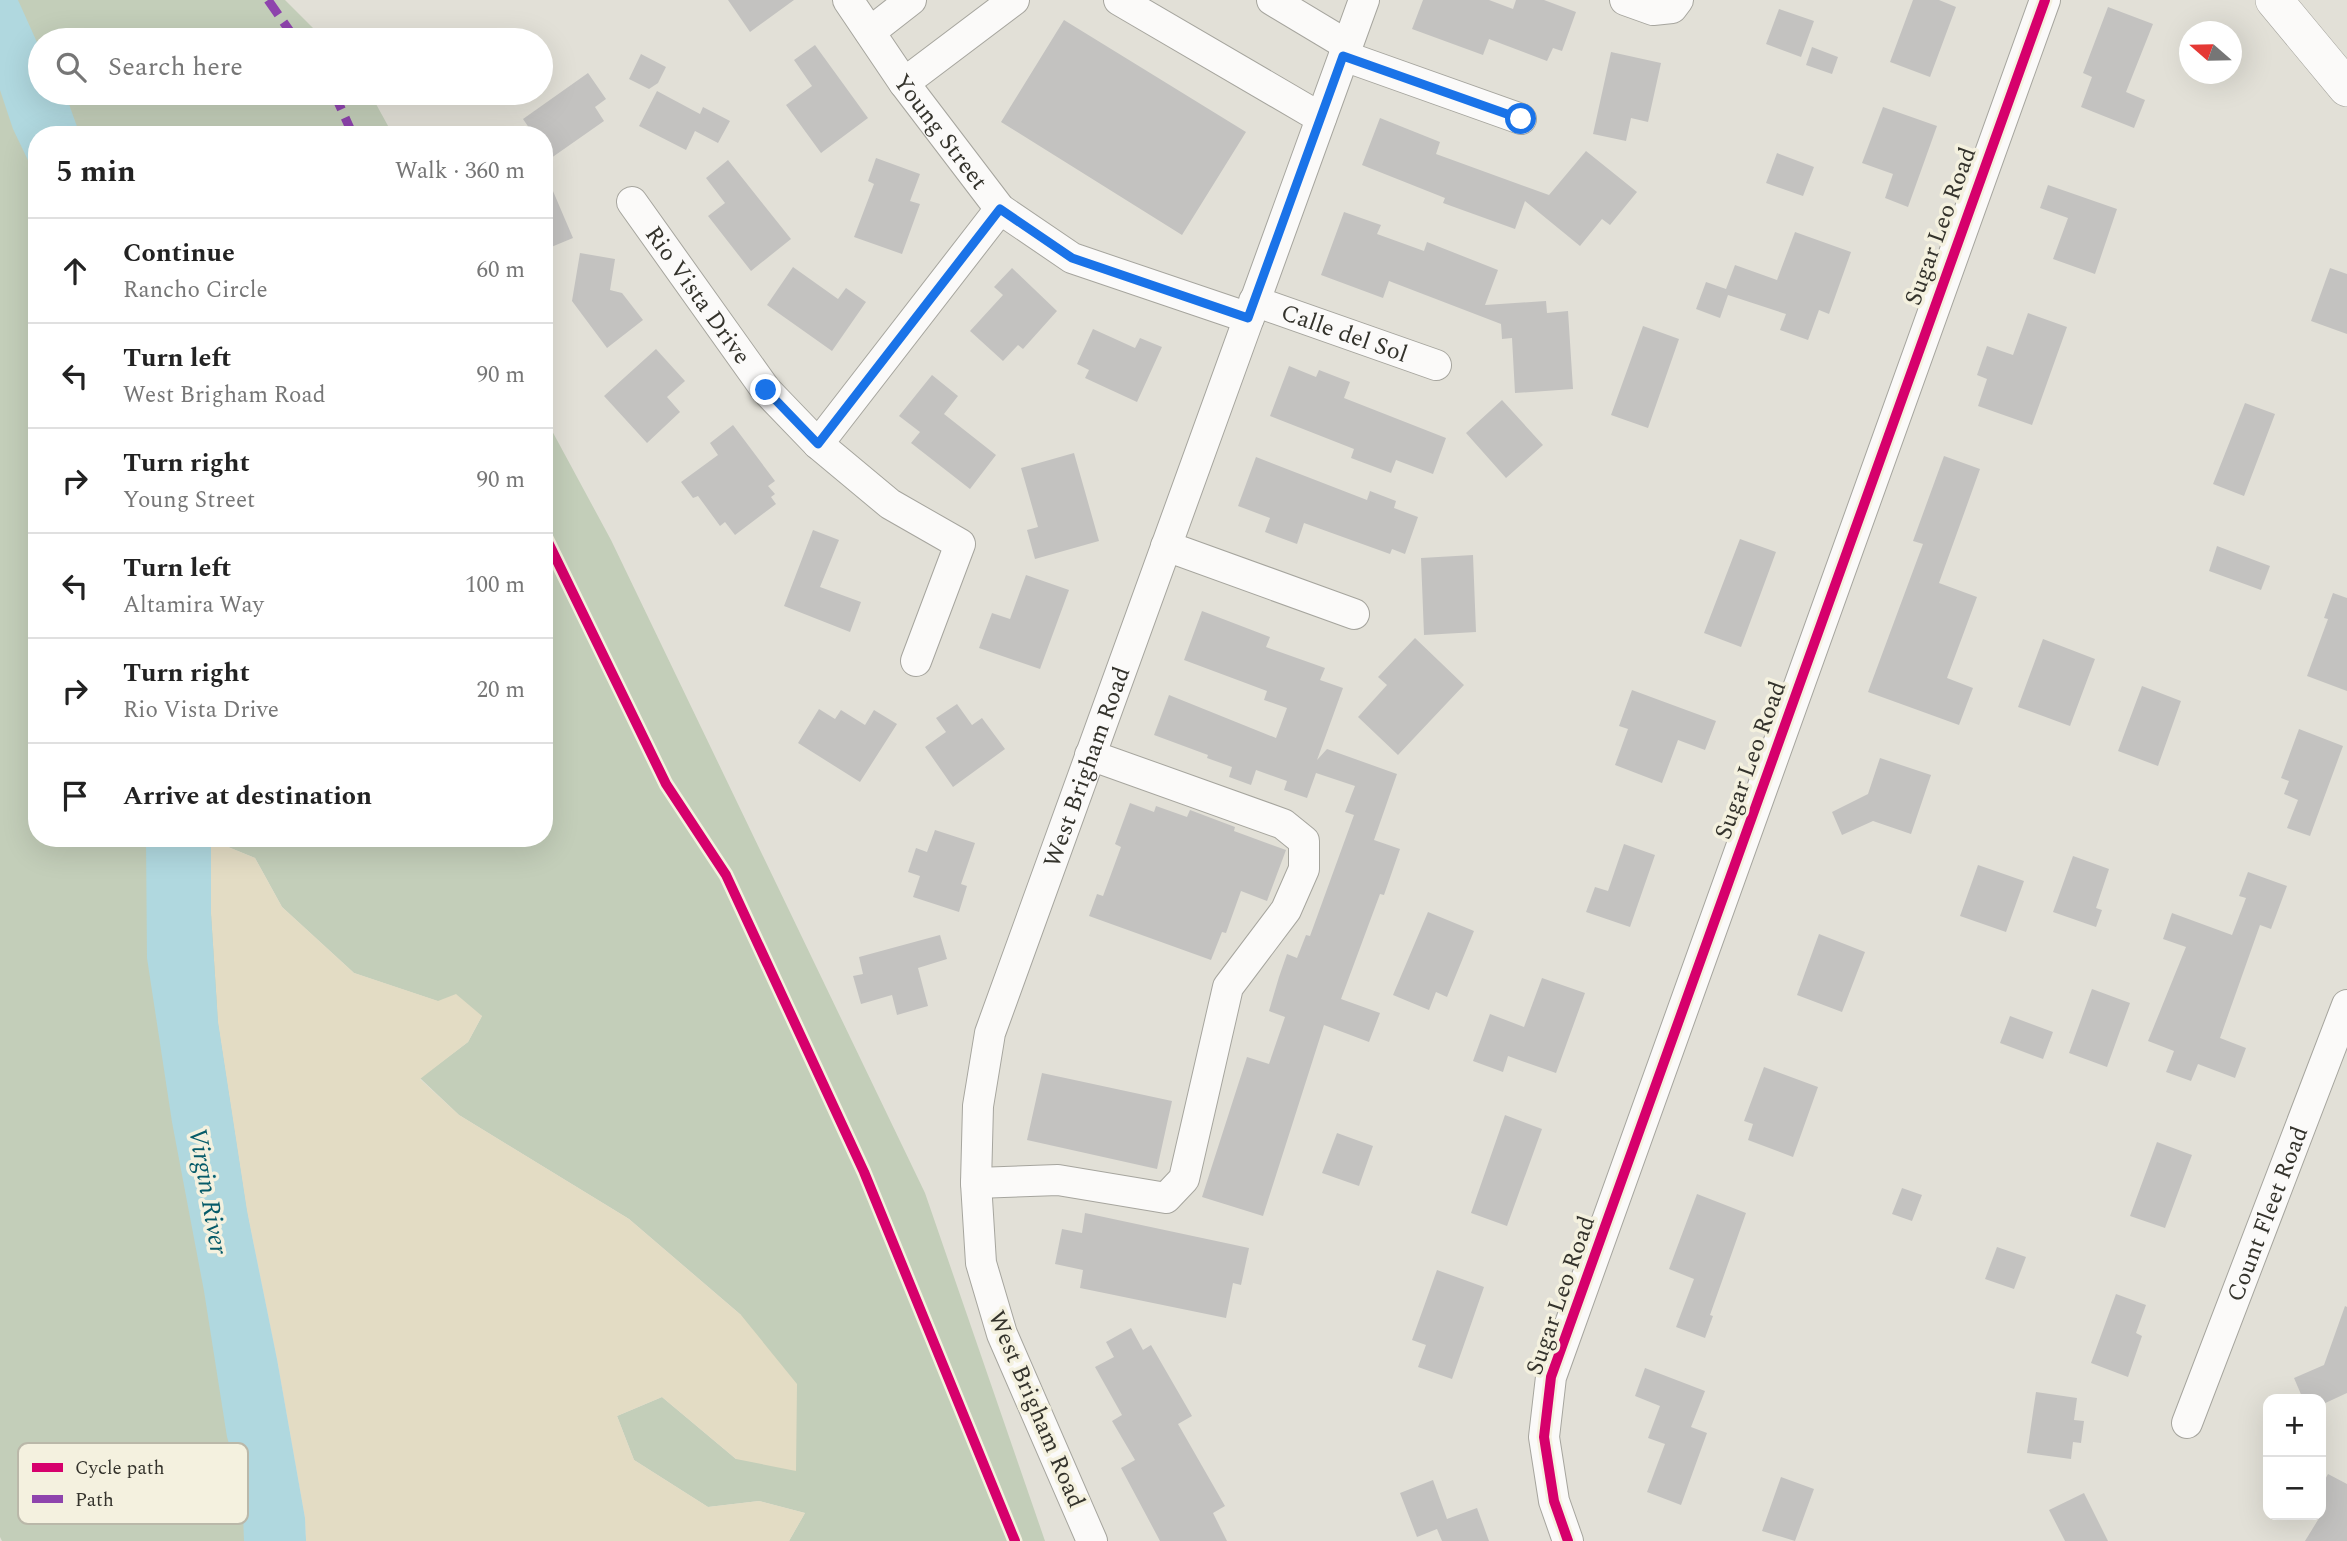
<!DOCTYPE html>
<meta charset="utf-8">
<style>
body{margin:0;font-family:Spectral,serif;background:#f6f6f6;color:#222}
.controls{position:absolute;right:21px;bottom:21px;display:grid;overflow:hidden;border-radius:14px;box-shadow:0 7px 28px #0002}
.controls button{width:63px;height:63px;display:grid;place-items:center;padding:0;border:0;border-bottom:2px solid #e0e0e0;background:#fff;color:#222;font:35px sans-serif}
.compass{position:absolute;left:2179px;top:21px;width:63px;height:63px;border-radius:50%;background:#fff;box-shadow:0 7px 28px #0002;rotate:290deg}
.stop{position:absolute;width:21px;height:21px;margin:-16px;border:5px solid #1a73e8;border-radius:50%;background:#fff}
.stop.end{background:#1a73e8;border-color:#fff;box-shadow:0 2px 7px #0008}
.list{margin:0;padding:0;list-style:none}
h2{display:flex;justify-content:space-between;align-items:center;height:91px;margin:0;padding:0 28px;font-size:30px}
h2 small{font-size:23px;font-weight:400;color:#767676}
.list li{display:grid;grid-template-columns:46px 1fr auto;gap:21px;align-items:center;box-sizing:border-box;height:105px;padding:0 28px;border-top:2px solid #e0e0e0}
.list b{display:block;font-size:26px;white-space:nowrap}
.list p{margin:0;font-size:23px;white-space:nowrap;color:#767676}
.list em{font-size:23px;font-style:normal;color:#767676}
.icon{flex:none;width:38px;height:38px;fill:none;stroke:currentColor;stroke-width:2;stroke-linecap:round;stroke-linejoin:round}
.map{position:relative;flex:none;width:2347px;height:1541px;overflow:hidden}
.search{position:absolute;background:#fff;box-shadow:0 7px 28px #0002;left:28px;top:28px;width:525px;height:77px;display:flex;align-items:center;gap:18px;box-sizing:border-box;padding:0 24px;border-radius:38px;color:#767676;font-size:26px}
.panel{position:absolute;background:#fff;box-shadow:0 7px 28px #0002;left:28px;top:126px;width:525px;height:721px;border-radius:28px}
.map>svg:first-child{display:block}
.green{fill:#c3ceb9}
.sand{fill:#e3dcc4}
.water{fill:#b0d8df}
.building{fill:#c3c2c0}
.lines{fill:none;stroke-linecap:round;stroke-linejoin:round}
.minor-casing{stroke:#a6a59e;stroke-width:32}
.major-casing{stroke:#a6a59e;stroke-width:38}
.minor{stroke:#fbfaf9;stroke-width:30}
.major{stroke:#fbfaf9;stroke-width:37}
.quiet{stroke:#8e44ad;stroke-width:9;stroke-dasharray:18 9;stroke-linecap:butt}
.cycleway-casing{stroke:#f4f1df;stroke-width:15}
.cycleway{stroke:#d6006c;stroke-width:10}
.route{stroke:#1a73e8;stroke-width:9}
.labels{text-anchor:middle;stroke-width:7;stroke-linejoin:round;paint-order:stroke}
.street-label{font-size:24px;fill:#34332c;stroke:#f4f1df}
.water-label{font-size:26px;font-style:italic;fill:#065b69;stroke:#f4f1df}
.key{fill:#f4f1df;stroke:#bab8a9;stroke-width:2}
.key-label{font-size:19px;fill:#34332c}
</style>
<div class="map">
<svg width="2347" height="1541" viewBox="0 0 2347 1541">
<rect width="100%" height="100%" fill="#e2e0d7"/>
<!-- green -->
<path class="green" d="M 0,0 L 285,0 L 325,40 L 40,40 L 40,93 L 370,93 L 393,135 L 37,135 L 37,838 L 544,838 L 544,416 L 611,540 L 925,1193 L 1045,1541 L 789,1541 L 805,1513 L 759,1501 L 708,1507 L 634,1460 L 617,1416 L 662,1397 L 736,1459 L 741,1315 L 629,1219 L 459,1115 L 420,1078 L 468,1042 L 482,1016 L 354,973 L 282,907 L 255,858 L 211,840 L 218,1022 L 247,1211 L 306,1541 L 2,1541 L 0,1537 Z"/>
<!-- sand -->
<path class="sand" d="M 211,840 L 255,858 L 282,907 L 354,973 L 438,1001 L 456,994 L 482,1016 L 468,1042 L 420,1079 L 459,1115 L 629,1219 L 741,1315 L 797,1384 L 796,1471 L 736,1459 L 662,1397 L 617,1416 L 634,1460 L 708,1507 L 759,1501 L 805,1513 L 789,1541 L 306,1541 L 305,1518 L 277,1359 L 247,1211 L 218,1022 L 211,914 Z"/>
<!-- water -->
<path class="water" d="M 0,0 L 18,0 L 40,49 L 40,93 L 65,93 L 80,135 L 37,135 L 37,179 L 13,129 L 0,90 Z
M 146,838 L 211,838 L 211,914 L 218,1022 L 247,1211 L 277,1359 L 305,1518 L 306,1541 L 244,1541 L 242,1487 L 227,1437 L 204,1291 L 172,1122 L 147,958 Z"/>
<!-- building -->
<path class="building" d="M 728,0 L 794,0 L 750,32 Z
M 1423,0 L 1489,0 L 1513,9 L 1516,0 L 1544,0 L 1576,12 L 1562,51 L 1553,48 L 1547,61 L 1489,39 L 1483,55 L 1412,29 Z
M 1913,0 L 1939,0 L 1956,7 L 1930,77 L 1890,62 Z
M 2108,7 L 2153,24 L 2126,92 L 2145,100 L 2134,128 L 2081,107 L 2092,77 L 2083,73 Z
M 1779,9 L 1814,21 L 1801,57 L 1766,44 Z
M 1064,20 L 1246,132 L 1182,235 L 1001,122 Z
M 815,45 L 868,118 L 821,153 L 786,105 L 812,86 L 794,60 Z
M 1812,47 L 1838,57 L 1832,74 L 1806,65 Z
M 1611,52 L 1661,63 L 1648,122 L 1631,118 L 1626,141 L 1593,134 Z
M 641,54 L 666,67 L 658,83 L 649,89 L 629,79 Z
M 588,73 L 606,99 L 595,107 L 604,121 L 544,163 L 544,135 L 534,135 L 523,119 Z
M 657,91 L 700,114 L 703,107 L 730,121 L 718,143 L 695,131 L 686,150 L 639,126 Z
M 1883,107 L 1937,126 L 1908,207 L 1885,198 L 1893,174 L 1862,163 Z
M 1380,118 L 1440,142 L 1436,154 L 1549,195 L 1586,151 L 1637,192 L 1610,225 L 1602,219 L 1580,246 L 1525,201 L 1515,229 L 1443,203 L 1445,198 L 1362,165 Z
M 1777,153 L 1814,167 L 1803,196 L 1766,183 Z
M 876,158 L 920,174 L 910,201 L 920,204 L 902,254 L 854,237 L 874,184 L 868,181 Z
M 728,160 L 791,239 L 751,271 L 708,216 L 725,203 L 706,178 Z
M 544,170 L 573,238 L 544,250 Z
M 2048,185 L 2117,209 L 2095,274 L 2053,259 L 2068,218 L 2040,208 Z
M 1344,212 L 1381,225 L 1377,234 L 1424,251 L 1427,242 L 1498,270 L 1485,305 L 1546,301 L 1547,313 L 1568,311 L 1573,389 L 1515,393 L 1512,338 L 1502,339 L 1501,324 L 1389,281 L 1383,298 L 1321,275 Z
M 1795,232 L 1851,252 L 1829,314 L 1819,310 L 1808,340 L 1780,330 L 1786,314 L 1728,295 L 1720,318 L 1696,309 L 1706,282 L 1726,289 L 1735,265 L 1777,280 Z
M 580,253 L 615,259 L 610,290 L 622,293 L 643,320 L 607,348 L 572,301 Z
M 793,267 L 838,299 L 846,288 L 866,302 L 832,351 L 767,305 Z
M 1012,268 L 1057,311 L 1023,349 L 1018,345 L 1003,361 L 970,331 L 1003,295 L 994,287 Z
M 2330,268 L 2347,274 L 2347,334 L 2311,321 Z
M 2028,313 L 2067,327 L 2032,425 L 1978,406 L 1987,379 L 1977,375 L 1987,346 L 2013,355 Z
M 1643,326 L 1679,339 L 1648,428 L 1611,415 Z
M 1093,329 L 1135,348 L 1140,338 L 1162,347 L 1137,402 L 1085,378 L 1089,370 L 1077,364 Z
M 656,349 L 685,381 L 667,397 L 680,412 L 647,443 L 604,396 Z
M 1289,366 L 1316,377 L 1319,370 L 1350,382 L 1344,398 L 1446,438 L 1433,474 L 1396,460 L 1391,473 L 1351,458 L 1354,449 L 1270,416 Z
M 932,375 L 958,396 L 944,414 L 996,455 L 970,489 L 911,443 L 920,432 L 899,416 Z
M 1502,400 L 1543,445 L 1506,478 L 1466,433 Z
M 2245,403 L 2275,414 L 2244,496 L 2213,484 Z
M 733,425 L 775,481 L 768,486 L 775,494 L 771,497 L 776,504 L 735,535 L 725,522 L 720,526 L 698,496 L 693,498 L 681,482 L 718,455 L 710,443 Z
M 1074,453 L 1099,541 L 1035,559 L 1027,530 L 1038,527 L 1021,468 Z
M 1944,456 L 1980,469 L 1939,583 L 1977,597 L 1947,678 L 1973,688 L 1959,725 L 1868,692 L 1923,544 L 1913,541 Z
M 1256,457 L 1367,500 L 1370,491 L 1396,501 L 1394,508 L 1418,517 L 1405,554 L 1392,549 L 1390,554 L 1304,523 L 1297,544 L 1265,532 L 1270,518 L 1238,506 Z
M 813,530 L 839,540 L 820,587 L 861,602 L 850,632 L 784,606 Z
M 1740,539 L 1776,552 L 1741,647 L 1704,633 Z
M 2217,546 L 2270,566 L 2261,590 L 2209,571 Z
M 1473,555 L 1476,632 L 1424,635 L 1421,558 Z
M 1026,575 L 1069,590 L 1040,669 L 979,648 L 992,613 L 1010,619 Z
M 2333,593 L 2347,598 L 2347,691 L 2307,676 L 2328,619 L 2324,618 Z
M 1202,611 L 1270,637 L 1266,647 L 1325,668 L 1320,680 L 1343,688 L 1317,760 L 1327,749 L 1397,774 L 1374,840 L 1400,849 L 1384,895 L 1380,894 L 1341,999 L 1380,1013 L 1369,1042 L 1324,1025 L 1263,1216 L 1202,1197 L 1247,1057 L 1269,1064 L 1285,1017 L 1269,1011 L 1279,977 L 1287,954 L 1297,958 L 1306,935 L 1310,936 L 1354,815 L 1345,812 L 1355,786 L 1316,773 L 1307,798 L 1284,790 L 1287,781 L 1256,770 L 1251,785 L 1229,777 L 1232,767 L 1207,758 L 1208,755 L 1154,735 L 1169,695 L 1276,738 L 1287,708 L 1264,700 L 1267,691 L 1184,660 Z
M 1415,638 L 1464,685 L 1398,755 L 1358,717 L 1387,685 L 1378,677 Z
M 2043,639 L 2095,659 L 2070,726 L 2018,707 Z
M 2142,686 L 2181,701 L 2158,766 L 2118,751 Z
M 1632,690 L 1716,721 L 1705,750 L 1678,740 L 1662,783 L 1615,765 L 1628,729 L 1619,726 Z
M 957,704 L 972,725 L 982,718 L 1005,749 L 953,787 L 925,747 L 946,732 L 936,718 Z
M 819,709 L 835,719 L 841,710 L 865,725 L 874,710 L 897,724 L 860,782 L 798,743 Z
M 2299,729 L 2343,746 L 2310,836 L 2287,828 L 2298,800 L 2284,794 L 2289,781 L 2281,778 Z
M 1880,758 L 1931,775 L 1911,834 L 1873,821 L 1842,835 L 1832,812 L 1868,794 Z
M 1130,803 L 1154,812 L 1156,806 L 1187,817 L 1190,810 L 1235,827 L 1234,831 L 1286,850 L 1267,901 L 1241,891 L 1226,933 L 1222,932 L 1211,960 L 1089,916 L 1097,894 L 1103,896 L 1121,847 L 1115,844 Z
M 935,830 L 975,843 L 961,884 L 967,886 L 959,912 L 913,897 L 920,876 L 908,872 L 916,848 L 927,852 Z
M 1624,844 L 1655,855 L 1630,927 L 1586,912 L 1595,887 L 1608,891 Z
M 2073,856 L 2109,869 L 2096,908 L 2102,910 L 2096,927 L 2053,912 Z
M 1978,865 L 2024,881 L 2006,932 L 1960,916 Z
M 2248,872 L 2287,886 L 2271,929 L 2260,925 L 2220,1038 L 2246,1048 L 2235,1078 L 2198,1064 L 2191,1081 L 2166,1072 L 2174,1051 L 2148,1041 L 2186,947 L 2163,939 L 2172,913 L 2232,935 L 2246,898 L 2239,896 Z
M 1428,912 L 1474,931 L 1447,997 L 1436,992 L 1429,1010 L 1393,995 Z
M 1819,934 L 1865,952 L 1842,1012 L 1797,995 Z
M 940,935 L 947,959 L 918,968 L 928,1006 L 897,1015 L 892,995 L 861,1004 L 853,976 L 863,974 L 859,957 Z
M 1542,978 L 1585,993 L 1556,1073 L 1508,1056 L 1503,1072 L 1473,1061 L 1490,1014 L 1524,1027 Z
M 2092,989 L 2130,1003 L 2107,1067 L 2069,1053 Z
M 2010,1016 L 2053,1032 L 2043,1059 L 2000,1043 Z
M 1764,1067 L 1818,1087 L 1793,1157 L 1748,1140 L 1753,1124 L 1744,1121 Z
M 1042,1073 L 1172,1101 L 1157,1169 L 1027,1140 Z
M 1505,1115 L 1542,1129 L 1507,1226 L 1471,1213 Z
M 1337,1133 L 1373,1146 L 1359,1186 L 1322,1173 Z
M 2157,1142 L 2192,1155 L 2165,1228 L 2130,1216 Z
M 1902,1188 L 1922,1195 L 1912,1221 L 1892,1214 Z
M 1697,1194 L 1746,1213 L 1710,1315 L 1713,1316 L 1705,1338 L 1676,1327 L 1694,1279 L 1669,1269 Z
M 1085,1213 L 1249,1248 L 1241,1285 L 1233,1283 L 1226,1318 L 1080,1288 L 1083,1270 L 1055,1264 L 1062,1229 L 1082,1233 Z
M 1997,1247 L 2026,1257 L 2014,1289 L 1985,1279 Z
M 1437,1270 L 1484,1287 L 1452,1379 L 1418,1367 L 1426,1345 L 1412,1340 Z
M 2116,1294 L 2146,1305 L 2136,1333 L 2142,1336 L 2128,1377 L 2091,1363 Z
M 2345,1306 L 2347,1307 L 2347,1393 L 2321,1405 L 2321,1399 L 2303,1399 L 2294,1378 L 2324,1365 Z
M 1131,1328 L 1143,1350 L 1151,1345 L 1192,1416 L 1178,1424 L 1225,1506 L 1213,1513 L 1227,1541 L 1160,1541 L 1121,1468 L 1135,1460 L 1112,1421 L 1122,1415 L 1095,1367 L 1114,1357 L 1106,1342 Z
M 1645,1368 L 1705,1391 L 1691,1427 L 1707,1433 L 1681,1505 L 1647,1492 L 1665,1444 L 1648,1438 L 1660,1406 L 1635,1396 Z
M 2036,1392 L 2077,1398 L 2074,1420 L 2084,1421 L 2081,1443 L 2073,1442 L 2071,1459 L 2027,1453 Z
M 2328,1474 L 2347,1484 L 2347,1541 L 2305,1541 L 2321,1515 L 2321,1487 Z
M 1781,1477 L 1814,1489 L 1795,1541 L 1762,1531 Z
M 1433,1480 L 1447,1519 L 1477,1508 L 1489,1541 L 1442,1541 L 1437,1529 L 1417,1537 L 1400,1493 Z
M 2084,1493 L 2108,1541 L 2065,1541 L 2049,1510 Z"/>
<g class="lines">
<!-- minor casing -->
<g class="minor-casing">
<g id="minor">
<path id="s1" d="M 848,0 L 904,83 L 1000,209 L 1072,258 L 1249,318"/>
<path d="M 1119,0 L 1321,118"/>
<path d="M 1272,0 L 1347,45"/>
<path d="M 1625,0 L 1653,10 L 1672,8 L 1678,0"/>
<path d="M 870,32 L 911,0"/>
<path d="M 1344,56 L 1521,119"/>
<path d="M 904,83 L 1014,0"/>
<path id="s2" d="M 632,202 L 766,390 L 818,444 L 890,504 L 960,544 L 916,661"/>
<path id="s3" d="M 1254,301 L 1436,365"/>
<path d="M 818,444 L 1000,209"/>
<path d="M 1166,546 L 1354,614"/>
<path d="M 976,1183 L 1058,1180 L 1166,1198 L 1184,1179 L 1228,987 L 1286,910 L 1304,869 L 1304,841 L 1283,824 L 1090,755"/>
<path id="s4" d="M 2187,1423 L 2347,1005"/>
<path id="s5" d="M 1092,1541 L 1002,1334 L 981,1263 L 976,1183 L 978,1106 L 990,1033 L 1364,0"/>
<path d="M 1568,1541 L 1554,1501 L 1544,1437 L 1551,1377 L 2045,0"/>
</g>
</g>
<!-- major casing -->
<g class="major-casing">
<path id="major" d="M 2274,0 L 2347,88"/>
</g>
<!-- minor -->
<use href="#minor" class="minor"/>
<!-- major -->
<use href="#major" class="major"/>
<!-- quiet -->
<path class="quiet" d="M 268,0 L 296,40
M 334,93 L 353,135"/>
<!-- cycleway casing -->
<g class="cycleway-casing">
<path id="cycleway" d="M 544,534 L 666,784 L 726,875 L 864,1172 L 1015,1541
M 1568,1541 L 1554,1501 L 1544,1437 L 1551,1377 L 2045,0"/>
</g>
<!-- cycleway -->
<use href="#cycleway" class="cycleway"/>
</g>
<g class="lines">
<!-- route -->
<path class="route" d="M 766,390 L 818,444 L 1000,209 L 1072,258 L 1248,318 L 1343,56 L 1521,119"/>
</g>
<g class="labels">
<!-- street labels -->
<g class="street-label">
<text dy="8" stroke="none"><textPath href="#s1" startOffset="161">Young Street</textPath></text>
<text transform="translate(1940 226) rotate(-70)" y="8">Sugar Leo Road</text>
<text dy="8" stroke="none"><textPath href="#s2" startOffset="114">Rio Vista Drive</textPath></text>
<text dy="8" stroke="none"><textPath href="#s3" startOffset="96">Calle del Sol</textPath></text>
<text transform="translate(1750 760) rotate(-70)" y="8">Sugar Leo Road</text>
<text dy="8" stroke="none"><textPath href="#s5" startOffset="814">West Brigham Road</textPath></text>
<text dy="8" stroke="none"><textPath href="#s4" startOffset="224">Count Fleet Road</textPath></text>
<text transform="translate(1560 1295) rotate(-71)" y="8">Sugar Leo Road</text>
<text transform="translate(1037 1409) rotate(67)" y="8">West Brigham Road</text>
</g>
<!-- water labels -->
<g class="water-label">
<text transform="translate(209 1191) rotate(80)" y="9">Virgin River</text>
</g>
</g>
<!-- legend -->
<rect x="18" y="1443" width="230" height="81" rx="10" class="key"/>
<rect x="32" y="1463" width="31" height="9" fill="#d6006c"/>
<rect x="32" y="1495" width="31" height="8" fill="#8e44ad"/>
<g class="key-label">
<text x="75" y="1474">Cycle path</text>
<text x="75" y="1506">Path</text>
</g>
</svg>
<div class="controls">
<button>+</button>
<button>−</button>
</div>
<svg class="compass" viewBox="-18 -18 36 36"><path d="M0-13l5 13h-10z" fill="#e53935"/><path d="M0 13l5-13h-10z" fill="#767676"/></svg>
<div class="stop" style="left:1521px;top:119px"></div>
<div class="stop end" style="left:766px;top:390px"></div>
<div class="search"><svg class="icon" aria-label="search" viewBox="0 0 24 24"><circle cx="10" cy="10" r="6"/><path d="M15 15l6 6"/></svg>Search here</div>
<section class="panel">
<h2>5 min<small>Walk · 360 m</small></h2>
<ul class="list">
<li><svg class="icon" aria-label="ahead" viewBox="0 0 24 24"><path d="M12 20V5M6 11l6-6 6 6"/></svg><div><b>Continue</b><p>Rancho Circle</p></div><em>60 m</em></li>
<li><svg class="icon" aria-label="left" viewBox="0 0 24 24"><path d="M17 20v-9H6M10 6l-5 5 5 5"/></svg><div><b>Turn left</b><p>West Brigham Road</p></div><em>90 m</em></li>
<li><svg class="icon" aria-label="right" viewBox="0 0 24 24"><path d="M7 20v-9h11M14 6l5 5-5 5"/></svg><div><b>Turn right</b><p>Young Street</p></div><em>90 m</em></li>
<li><svg class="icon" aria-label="left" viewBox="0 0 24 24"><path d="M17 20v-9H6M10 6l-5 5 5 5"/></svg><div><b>Turn left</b><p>Altamira Way</p></div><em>100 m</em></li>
<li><svg class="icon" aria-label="right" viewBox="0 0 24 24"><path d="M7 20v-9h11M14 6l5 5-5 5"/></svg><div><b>Turn right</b><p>Rio Vista Drive</p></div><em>20 m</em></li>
<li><svg class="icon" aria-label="arrive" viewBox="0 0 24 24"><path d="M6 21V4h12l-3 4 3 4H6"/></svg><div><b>Arrive at destination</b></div></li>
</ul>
</section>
</div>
